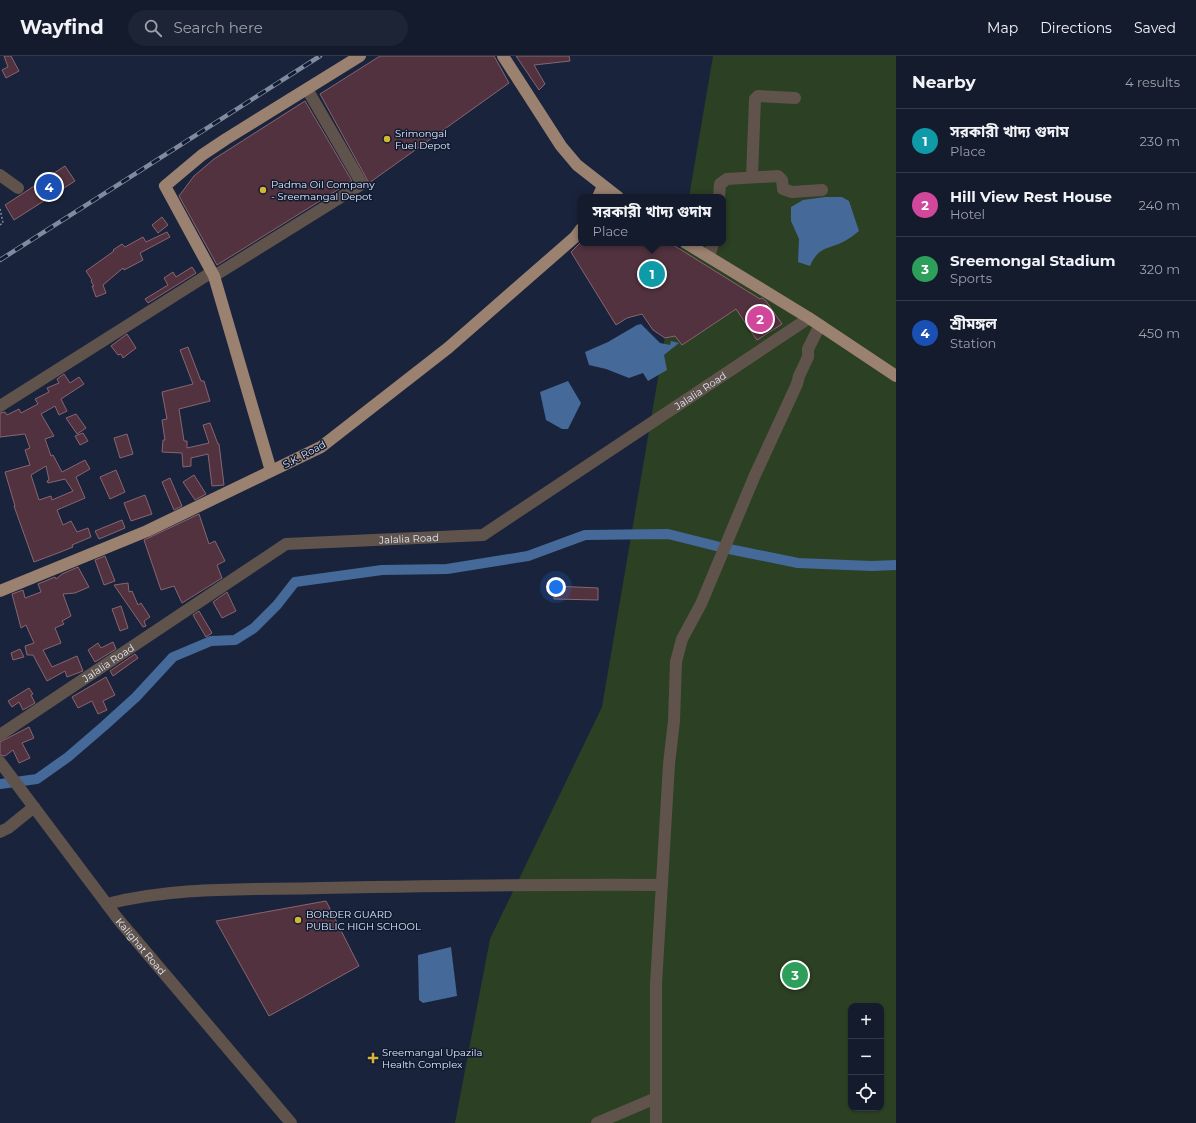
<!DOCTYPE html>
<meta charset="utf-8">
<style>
body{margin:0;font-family:Montserrat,"Noto Sans Bengali",sans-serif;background:#1c2435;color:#f1f3f6}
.controls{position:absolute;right:12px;bottom:12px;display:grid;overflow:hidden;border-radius:8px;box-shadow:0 1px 3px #0004}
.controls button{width:36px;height:36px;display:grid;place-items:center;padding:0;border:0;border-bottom:1px solid #323949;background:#131b2d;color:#f1f3f6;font:20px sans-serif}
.you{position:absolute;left:556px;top:531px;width:14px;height:14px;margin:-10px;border:3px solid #fff;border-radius:50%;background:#1a73e8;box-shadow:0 0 0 6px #1a73e833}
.badge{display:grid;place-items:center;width:26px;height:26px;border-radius:50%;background:#d4b635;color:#fff;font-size:13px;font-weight:700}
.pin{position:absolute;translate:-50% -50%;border:2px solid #fff;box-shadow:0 1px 4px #0006}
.popup{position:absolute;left:578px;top:138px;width:148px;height:52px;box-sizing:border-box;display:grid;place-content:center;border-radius:8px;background:#131b2d;filter:drop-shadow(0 1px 3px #0005);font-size:13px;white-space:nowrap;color:#9da1aa}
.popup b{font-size:15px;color:#f1f3f6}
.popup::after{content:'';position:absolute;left:50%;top:100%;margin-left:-8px;border:8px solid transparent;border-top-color:#131b2d}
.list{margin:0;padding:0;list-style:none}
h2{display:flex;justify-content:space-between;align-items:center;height:52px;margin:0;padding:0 16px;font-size:17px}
h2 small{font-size:13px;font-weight:400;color:#9da1aa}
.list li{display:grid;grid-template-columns:26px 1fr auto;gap:12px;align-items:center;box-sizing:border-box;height:64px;padding:0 16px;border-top:1px solid #323949}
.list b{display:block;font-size:15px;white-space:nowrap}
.list p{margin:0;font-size:13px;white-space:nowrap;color:#9da1aa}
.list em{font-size:13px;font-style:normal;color:#9da1aa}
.icon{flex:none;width:22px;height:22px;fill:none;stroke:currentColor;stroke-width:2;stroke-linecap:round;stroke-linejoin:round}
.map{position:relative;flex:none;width:896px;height:1067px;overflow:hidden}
header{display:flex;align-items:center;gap:24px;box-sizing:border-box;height:56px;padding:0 20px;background:#131b2d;border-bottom:1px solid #323949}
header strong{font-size:19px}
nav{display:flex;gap:22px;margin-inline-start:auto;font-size:14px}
.search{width:280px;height:36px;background:#1c2435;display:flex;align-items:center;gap:10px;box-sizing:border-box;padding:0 14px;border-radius:22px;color:#9da1aa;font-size:15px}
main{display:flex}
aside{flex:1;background:#131b2d}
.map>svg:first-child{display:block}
.green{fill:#2c4023;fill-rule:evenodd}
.water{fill:#456998}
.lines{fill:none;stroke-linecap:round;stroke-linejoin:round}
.canal{stroke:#456998;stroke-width:10}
.building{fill:#51323e;stroke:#886571;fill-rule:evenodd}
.path{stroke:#7f899d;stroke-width:1.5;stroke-dasharray:2 2;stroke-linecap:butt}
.minor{stroke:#60534b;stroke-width:12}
.major{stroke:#9b8170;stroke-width:12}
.rail-casing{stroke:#818b9f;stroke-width:4.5}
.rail{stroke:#101a31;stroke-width:3;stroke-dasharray:9;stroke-linecap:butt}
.poi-dot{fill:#d4b635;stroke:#101a31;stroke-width:1.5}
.labels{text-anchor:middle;stroke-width:3;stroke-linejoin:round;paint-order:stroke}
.poi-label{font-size:10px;fill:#e1e9f9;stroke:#101a31;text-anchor:start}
.street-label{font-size:10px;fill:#e1e9f9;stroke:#101a31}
</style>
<header>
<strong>Wayfind</strong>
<div class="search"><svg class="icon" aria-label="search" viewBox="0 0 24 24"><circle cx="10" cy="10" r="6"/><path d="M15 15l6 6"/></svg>Search here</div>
<nav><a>Map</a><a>Directions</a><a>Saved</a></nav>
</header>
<main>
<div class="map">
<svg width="896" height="1067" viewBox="0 0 896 1067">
<rect width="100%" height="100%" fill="#19243c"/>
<!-- green -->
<path class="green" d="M 713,0 L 896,0 L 896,1067 L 455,1067 L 490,883 L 602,651 L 681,187 L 723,187 L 723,141 L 689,141 ZM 851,950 L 881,950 L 881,1052 L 851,1052 Z"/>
<!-- water -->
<path class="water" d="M 825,141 L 842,141 L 849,145 L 859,175 C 854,179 849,183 843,186 C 827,194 819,190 810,210 L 798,206 L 799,183 L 791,165 L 791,151 L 803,144 Z
M 641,268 L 660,287 L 670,289 L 671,285 L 679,287 L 664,299 L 667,314 L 648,325 L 643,317 L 629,322 L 606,313 L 589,309 L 585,296 L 608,286 L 637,269 Z
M 568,325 L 581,347 L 568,373 L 562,373 L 546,364 L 540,336 Z
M 451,891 L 457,940 L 423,947 L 419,944 L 418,899 Z"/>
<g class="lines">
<!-- canal -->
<path class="canal" d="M 0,728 L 37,723 L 68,701 L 104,670 L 136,641 L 173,601 L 211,585 L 235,584 L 254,572 L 277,549 L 295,526 L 382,514 L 447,513 L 528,500 L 585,479 L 668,478 L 724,492 L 798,507 L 872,510 L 896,509"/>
</g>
<!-- building -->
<path class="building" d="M 4,0 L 11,0 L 19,15 L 6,22 L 2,14 L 8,11 Z
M 380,0 L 494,0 L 509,27 L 369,127 L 320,38 Z
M 516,0 L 569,0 L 570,5 L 534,9 L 545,28 L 539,34 Z
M 305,45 L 352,125 L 217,209 L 179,140 L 194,120 L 214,103 Z
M 65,110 L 75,125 L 14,164 L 5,149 Z
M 162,161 L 168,169 L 158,177 L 152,169 Z
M 167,176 L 170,181 L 140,197 L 143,204 L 124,214 L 123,212 L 103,229 L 106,237 L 96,241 L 92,230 L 94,230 L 91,225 L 92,224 L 86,215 L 114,195 L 113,194 L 122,188 L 125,191 L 143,181 L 146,186 Z
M 580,187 L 670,187 L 760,243 L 762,242 L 766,245 L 782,268 L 757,284 L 736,253 L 682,289 L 675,280 L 665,282 L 653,274 L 642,258 L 627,262 L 616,269 L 571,196 Z
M 192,211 L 196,217 L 148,247 L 145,243 L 168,229 L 164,222 L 173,216 L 176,221 Z
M 127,278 L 136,292 L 123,302 L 121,298 L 118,299 L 111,290 Z
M 188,291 L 201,325 L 204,325 L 210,345 L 179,353 L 184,385 L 187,385 L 187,392 L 209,387 L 203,369 L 210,367 L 218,388 L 219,388 L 224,429 L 212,430 L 208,398 L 191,402 L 191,410 L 183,411 L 182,397 L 162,396 L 163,384 L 165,384 L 162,364 L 167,363 L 162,336 L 193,328 L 180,294 Z
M 64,318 L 70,327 L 79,321 L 84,328 L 61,343 L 67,355 L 59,359 L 55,350 L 41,358 L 54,380 L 45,383 L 51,400 L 53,399 L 62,416 L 85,404 L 90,413 L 76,421 L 85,442 L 57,454 L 63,469 L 71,465 L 77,476 L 88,472 L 91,481 L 72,489 L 73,491 L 58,497 L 34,506 L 14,450 L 15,450 L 5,416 L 30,409 L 25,394 L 30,392 L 25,378 L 0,381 L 0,357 L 5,356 L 7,359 L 19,353 L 21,357 L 38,348 L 35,343 L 49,336 L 47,332 L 59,327 L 57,323 ZM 46,410 L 49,424 L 47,425 L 48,427 L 65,423 L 73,435 L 52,444 L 51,440 L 39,444 L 31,419 Z
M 76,358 L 86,372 L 77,378 L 66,362 Z
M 83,377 L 88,385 L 80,389 L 75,380 Z
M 127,378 L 133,398 L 120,402 L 114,382 Z
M 116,414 L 125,436 L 110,443 L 100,421 Z
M 194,419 L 206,438 L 195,444 L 183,426 Z
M 170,422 L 182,450 L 174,454 L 162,426 Z
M 145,439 L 152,458 L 131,465 L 124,447 Z
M 199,458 L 209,488 L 215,485 L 225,505 L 217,509 L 222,522 L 182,547 L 174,530 L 161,534 L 144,484 Z
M 122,464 L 125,472 L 99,483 L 95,475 Z
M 105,500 L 115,525 L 104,529 L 95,504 Z
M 78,511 L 89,531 L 75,537 L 63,538 L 71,560 L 62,565 L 64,568 L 55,572 L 61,587 L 43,594 L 52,611 L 77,600 L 83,615 L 67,621 L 65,615 L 47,625 L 33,599 L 27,599 L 25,590 L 34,587 L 26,569 L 21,572 L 12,538 L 23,534 L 25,542 L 41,536 L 38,528 L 55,521 L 56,523 L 62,518 Z
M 128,527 L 129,536 L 132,535 L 138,549 L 141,547 L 150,561 L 144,565 L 146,570 L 143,571 L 114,529 Z
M 554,530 L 598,532 L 598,544 L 554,543 Z
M 227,536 L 236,555 L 222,562 L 213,546 Z
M 121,550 L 128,572 L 120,575 L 112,553 Z
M 199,555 L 212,577 L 206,581 L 193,559 Z
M 113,586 L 116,593 L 95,606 L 88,594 L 98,587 L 101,592 Z
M 20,593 L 24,601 L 13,604 L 11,597 Z
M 135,598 L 138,602 L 113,620 L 110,615 Z
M 106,621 L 115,639 L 103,645 L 107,654 L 98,658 L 92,645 L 78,652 L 72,641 Z
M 29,632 L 33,638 L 31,639 L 35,647 L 23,654 L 19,646 L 12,651 L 8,645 Z
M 29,671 L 34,682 L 22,687 L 30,702 L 19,707 L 13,694 L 5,700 L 0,699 L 0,686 Z
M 326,845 L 359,910 L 269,960 L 216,865 Z"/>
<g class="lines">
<!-- path -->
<path class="path" d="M 0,153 L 3,167 L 0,169"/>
<!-- minor -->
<g class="minor">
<path d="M 0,119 L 18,132"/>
<path d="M 752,121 L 755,43 L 758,40 L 795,42"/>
<path d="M 719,141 L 720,128 L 727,123 L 778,120 L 782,124 L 783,133 L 792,136 L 822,134"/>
<path d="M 709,201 L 713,187"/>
<path d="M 214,220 L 362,128 L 307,33"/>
<path d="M 0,350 L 212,216"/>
<path id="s1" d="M 0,679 L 286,488 L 483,479 L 809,262"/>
<path id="s2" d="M 0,706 L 118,863 L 291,1067"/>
<path d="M 0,776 L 8,772 L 34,751"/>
<path d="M 107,848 C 177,830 249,834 321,832 C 434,830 548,828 662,829"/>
<path d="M 597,1067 L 656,1042"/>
<path d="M 656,1067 L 656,928 L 669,708 L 674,665 L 676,606 L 682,583 L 701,548 L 755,419 L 797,328 L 799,320 L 808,301 L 808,293 L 820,269"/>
</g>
<!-- major -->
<path class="major" d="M 503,0 L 561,90 L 577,109 L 618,141
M 598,141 L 603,130
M 686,187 L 809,262 L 896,320
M 271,415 L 214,220 L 165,130 L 202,99 L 226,83 L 360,0
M 0,535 L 147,475 L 321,391 L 448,292 L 575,181 L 581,173"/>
<!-- rail casing -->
<g class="rail-casing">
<path id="rail" d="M 0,204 L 320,0"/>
</g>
<!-- rail -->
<use href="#rail" class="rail"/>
</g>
<!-- markers -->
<g class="poi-dot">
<circle cx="387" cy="83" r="4"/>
<circle cx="263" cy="134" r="4"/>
<circle cx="298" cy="864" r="4"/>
<path d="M371 996h4v4h4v4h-4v4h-4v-4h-4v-4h4z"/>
</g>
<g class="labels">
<!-- poi labels -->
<g class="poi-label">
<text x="395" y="81">Srimongal<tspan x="395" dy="12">Fuel Depot</tspan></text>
<text x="271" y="132">Padma Oil Company<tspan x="271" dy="12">- Sreemangal Depot</tspan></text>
<text x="306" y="862">BORDER GUARD<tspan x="306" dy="12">PUBLIC HIGH SCHOOL</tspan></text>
<text x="382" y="1000">Sreemangal Upazila<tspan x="382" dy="12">Health Complex</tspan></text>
</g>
<!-- street labels -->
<g class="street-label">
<text dy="4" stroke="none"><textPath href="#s1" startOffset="802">Jalalia Road</textPath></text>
<text transform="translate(304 398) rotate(-28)" y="4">S.K. Road</text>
<text dy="4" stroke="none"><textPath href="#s1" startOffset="467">Jalalia Road</textPath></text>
<text dy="4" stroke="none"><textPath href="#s1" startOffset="130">Jalalia Road</textPath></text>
<text dy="4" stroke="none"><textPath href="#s2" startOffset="232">Kalighat Road</textPath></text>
</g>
</g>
</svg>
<div class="controls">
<button>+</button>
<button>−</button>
<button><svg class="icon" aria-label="locate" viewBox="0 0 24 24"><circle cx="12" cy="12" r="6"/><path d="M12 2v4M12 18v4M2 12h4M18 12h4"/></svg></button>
</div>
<div class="you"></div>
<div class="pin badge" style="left:652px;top:218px;background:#0f9aa8">1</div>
<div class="popup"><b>সরকারী খাদ্য গুদাম</b>Place</div>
<div class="pin badge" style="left:760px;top:263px;background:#d1479c">2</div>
<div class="pin badge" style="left:795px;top:919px;background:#2e9e5b">3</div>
<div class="pin badge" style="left:49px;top:131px;background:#1a4fb4">4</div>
</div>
<aside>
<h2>Nearby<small>4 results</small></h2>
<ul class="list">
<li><span class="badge" style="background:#0f9aa8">1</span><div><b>সরকারী খাদ্য গুদাম</b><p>Place</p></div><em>230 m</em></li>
<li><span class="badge" style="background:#d1479c">2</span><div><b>Hill View Rest House</b><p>Hotel</p></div><em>240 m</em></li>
<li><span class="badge" style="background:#2e9e5b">3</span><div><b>Sreemongal Stadium</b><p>Sports</p></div><em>320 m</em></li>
<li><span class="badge" style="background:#1a4fb4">4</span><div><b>শ্রীমঙ্গল</b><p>Station</p></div><em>450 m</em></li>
</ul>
</aside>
</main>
